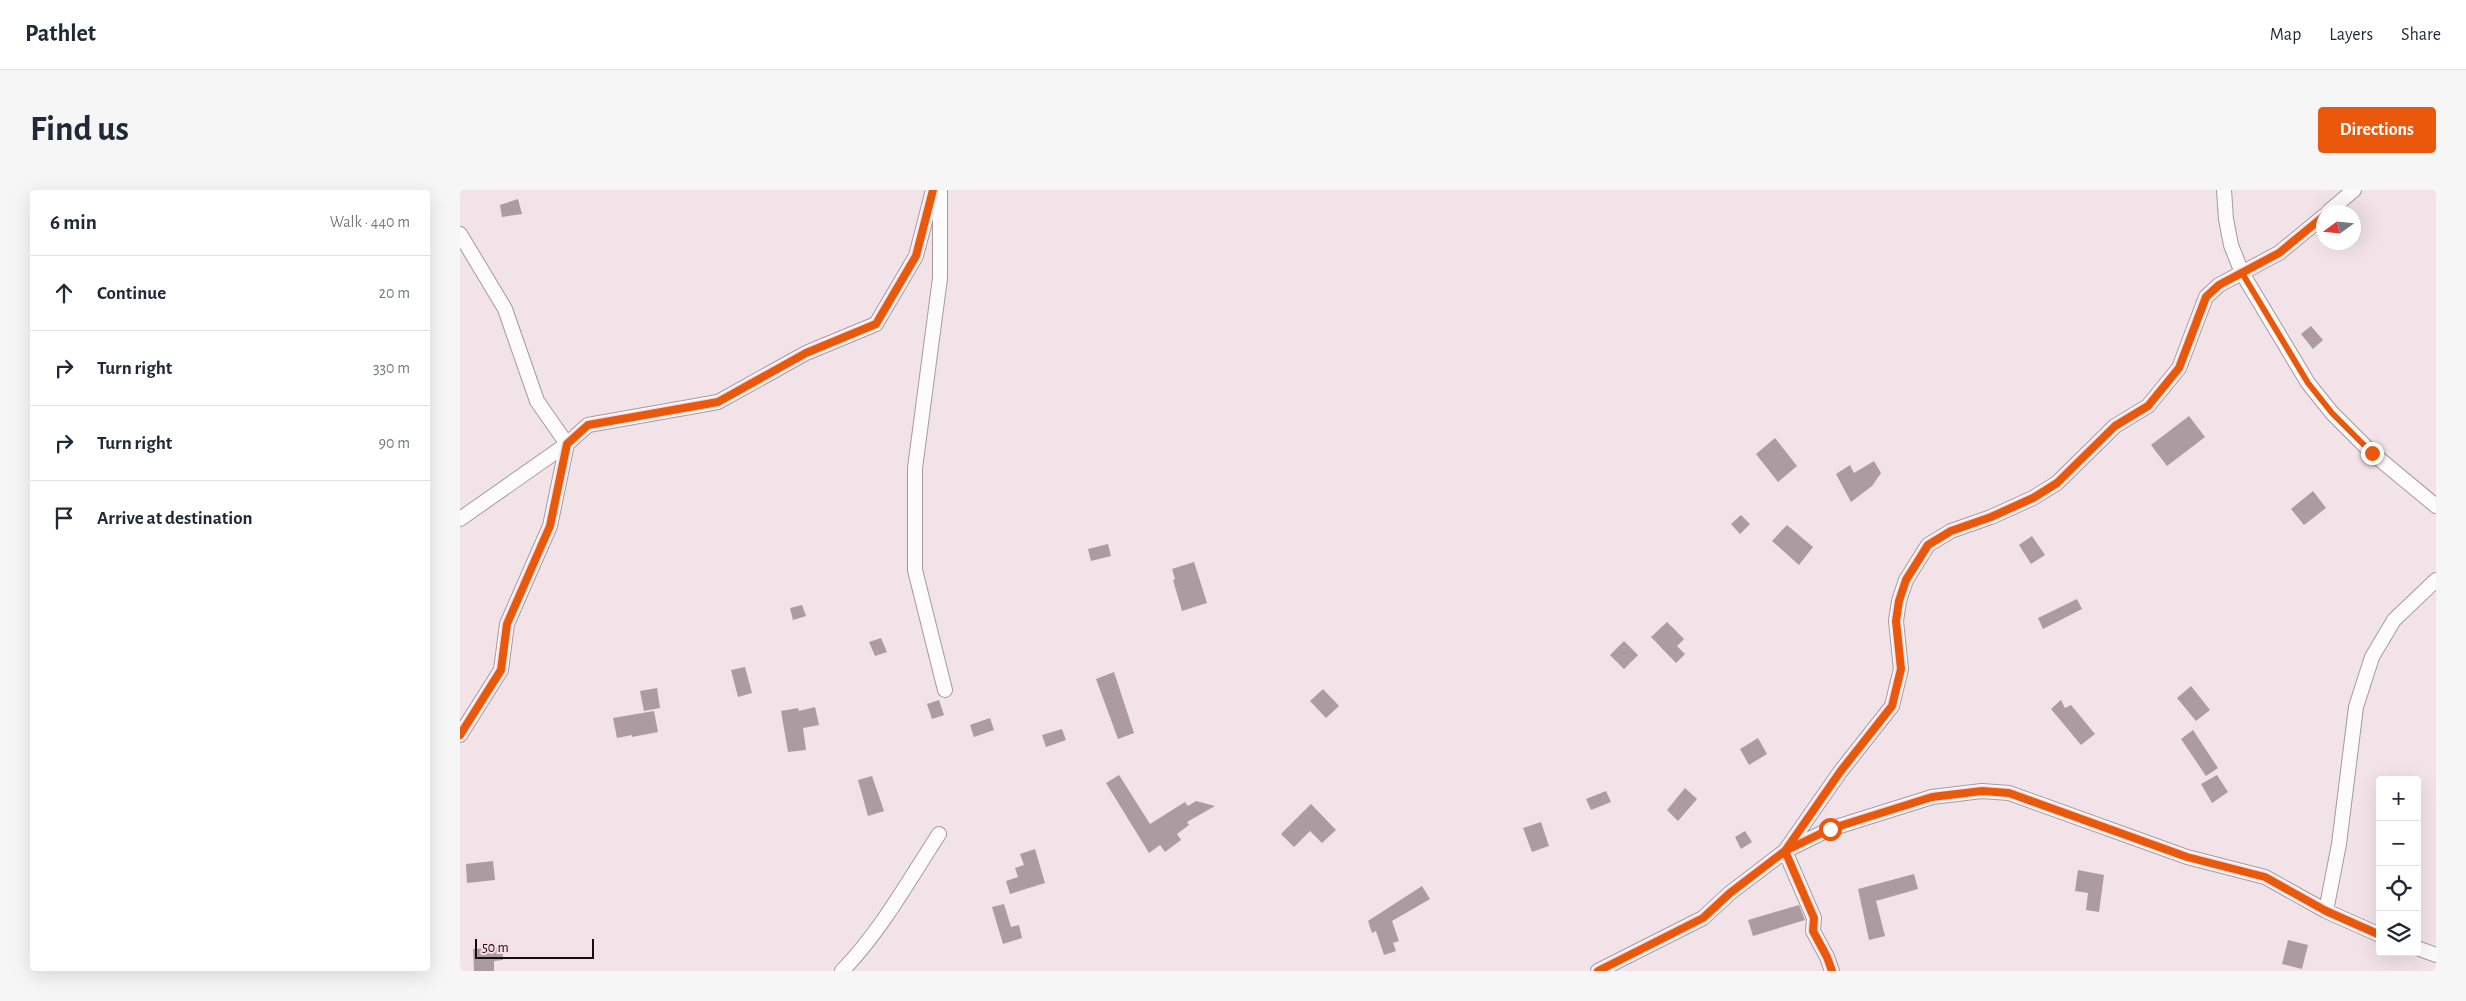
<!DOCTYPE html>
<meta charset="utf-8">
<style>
body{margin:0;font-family:"Alegreya Sans",sans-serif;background:#f6f6f7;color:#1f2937}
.controls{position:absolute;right:15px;bottom:15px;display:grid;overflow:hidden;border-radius:5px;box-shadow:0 5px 20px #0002}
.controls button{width:45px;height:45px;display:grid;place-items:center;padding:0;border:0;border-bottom:1px solid #e0e1e3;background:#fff;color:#1f2937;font:25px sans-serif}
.compass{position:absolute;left:1856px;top:15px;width:45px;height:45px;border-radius:50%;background:#fff;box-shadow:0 5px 20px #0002;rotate:255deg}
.scale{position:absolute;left:15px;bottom:12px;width:119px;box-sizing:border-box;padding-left:5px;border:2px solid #150d10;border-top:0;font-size:14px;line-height:18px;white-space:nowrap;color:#150d10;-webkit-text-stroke:4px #f8dde6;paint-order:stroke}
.stop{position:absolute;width:15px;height:15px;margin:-11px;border:4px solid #ea580c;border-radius:50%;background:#fff}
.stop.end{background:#ea580c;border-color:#fff;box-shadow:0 1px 5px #0008}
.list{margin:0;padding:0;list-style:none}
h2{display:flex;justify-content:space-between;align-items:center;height:65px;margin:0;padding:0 20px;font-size:21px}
h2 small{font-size:16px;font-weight:400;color:#747a83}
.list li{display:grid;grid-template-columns:32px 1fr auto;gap:15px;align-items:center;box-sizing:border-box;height:75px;padding:0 20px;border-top:1px solid #e0e1e3}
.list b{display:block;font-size:19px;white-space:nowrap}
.list em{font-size:16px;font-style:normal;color:#747a83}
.icon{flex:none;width:28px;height:28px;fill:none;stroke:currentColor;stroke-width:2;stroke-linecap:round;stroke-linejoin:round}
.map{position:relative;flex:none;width:1976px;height:781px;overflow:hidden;border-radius:5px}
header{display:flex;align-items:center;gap:30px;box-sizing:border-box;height:70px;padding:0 25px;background:#fff;border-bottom:1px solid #e0e1e3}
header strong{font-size:24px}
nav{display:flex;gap:28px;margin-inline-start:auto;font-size:18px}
.intro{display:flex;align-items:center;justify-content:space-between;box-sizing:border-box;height:120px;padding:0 30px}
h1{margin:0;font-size:35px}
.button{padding:12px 22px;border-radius:5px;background:#ea580c;color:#fff;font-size:18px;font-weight:700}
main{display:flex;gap:30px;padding:0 30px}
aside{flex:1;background:#fff;border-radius:5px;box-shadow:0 5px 20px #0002}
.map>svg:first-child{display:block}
.building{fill:#ac9ba1}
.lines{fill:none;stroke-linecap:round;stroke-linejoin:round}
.street-casing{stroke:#a69a9e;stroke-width:16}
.street{stroke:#fdfbfc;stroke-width:14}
.cycleway-casing{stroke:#f8dde6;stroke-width:11}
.cycleway{stroke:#e8590c;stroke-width:8}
.route{stroke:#ea580c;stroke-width:6}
</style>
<header>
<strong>Pathlet</strong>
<nav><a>Map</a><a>Layers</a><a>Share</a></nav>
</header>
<div class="intro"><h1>Find us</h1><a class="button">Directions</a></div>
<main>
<aside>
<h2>6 min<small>Walk · 440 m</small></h2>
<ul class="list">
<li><svg class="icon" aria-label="ahead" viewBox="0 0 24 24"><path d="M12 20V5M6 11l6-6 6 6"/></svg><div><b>Continue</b></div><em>20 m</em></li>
<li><svg class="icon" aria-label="right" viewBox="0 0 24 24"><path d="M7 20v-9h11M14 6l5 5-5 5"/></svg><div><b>Turn right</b></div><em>330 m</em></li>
<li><svg class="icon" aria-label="right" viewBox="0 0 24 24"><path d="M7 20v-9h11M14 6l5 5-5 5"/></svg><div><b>Turn right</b></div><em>90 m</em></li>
<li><svg class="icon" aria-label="arrive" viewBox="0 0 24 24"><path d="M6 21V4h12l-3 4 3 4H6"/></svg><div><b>Arrive at destination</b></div></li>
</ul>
</aside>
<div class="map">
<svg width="1976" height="781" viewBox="0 0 1976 781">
<rect width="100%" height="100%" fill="#f2e3e8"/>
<!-- building -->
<path class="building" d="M 58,9 L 62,24 L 42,27 L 40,15 Z
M 1851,136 L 1863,150 L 1853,159 L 1841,144 Z
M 1729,226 L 1745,247 L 1707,276 L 1691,255 Z
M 1315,248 L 1337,276 L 1318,292 L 1296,264 Z
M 1414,271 L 1421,283 L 1412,296 L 1391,312 L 1376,284 L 1390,275 L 1394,283 Z
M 1853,301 L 1866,318 L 1844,335 L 1831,319 Z
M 1281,325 L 1290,334 L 1280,344 L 1271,334 Z
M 1327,335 L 1353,357 L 1339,375 L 1312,351 Z
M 1572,346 L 1585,365 L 1571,374 L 1559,355 Z
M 648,354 L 651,366 L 631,371 L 628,359 Z
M 734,372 L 747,413 L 722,421 L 713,390 L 715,389 L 712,379 Z
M 1617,409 L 1622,419 L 1583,439 L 1578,428 Z
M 342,415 L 346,426 L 333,430 L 330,418 Z
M 1207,432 L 1224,449 L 1217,456 L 1225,464 L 1216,473 L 1191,447 Z
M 421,448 L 427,462 L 415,466 L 409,452 Z
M 1164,451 L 1178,465 L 1164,479 L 1150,465 Z
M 285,477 L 292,503 L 278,507 L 271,480 Z
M 654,482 L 674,543 L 658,549 L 636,489 Z
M 1731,496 L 1750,520 L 1736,531 L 1717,508 Z
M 197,498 L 200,518 L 184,521 L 180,501 Z
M 863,499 L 879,516 L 866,528 L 850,511 Z
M 479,510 L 484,525 L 472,529 L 467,514 Z
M 1601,510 L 1605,518 L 1611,515 L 1635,544 L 1621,555 L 1591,519 Z
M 355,517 L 359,535 L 343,538 L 346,560 L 328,562 L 321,521 L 338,518 L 339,521 Z
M 194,521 L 198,542 L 172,547 L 172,545 L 157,548 L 153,528 Z
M 530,528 L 534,540 L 514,547 L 510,535 Z
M 602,539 L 606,550 L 586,557 L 582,545 Z
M 1733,540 L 1758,578 L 1746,586 L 1721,549 Z
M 1298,548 L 1307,564 L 1289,575 L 1280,559 Z
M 659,585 L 690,634 L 725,612 L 728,616 L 736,611 L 755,616 L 727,632 L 729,635 L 717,644 L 721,650 L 705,662 L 700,655 L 689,663 L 646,593 Z
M 1757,585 L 1768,602 L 1752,613 L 1741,594 Z
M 412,586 L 424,621 L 408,626 L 398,590 Z
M 1225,598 L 1237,609 L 1218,631 L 1207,620 Z
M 1146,601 L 1151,612 L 1131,620 L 1126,609 Z
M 851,614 L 876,640 L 862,653 L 850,641 L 834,657 L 821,644 Z
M 1081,632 L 1089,656 L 1072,662 L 1063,638 Z
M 1285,641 L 1292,652 L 1281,659 L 1275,647 Z
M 575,659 L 585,693 L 550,704 L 546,691 L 558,687 L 555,678 L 564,675 L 560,664 Z
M 33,671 L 35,690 L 7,693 L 6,674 Z
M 1618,680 L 1644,685 L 1639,722 L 1626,720 L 1628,703 L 1615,701 Z
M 1454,684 L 1458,699 L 1416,711 L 1425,746 L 1409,750 L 1398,699 Z
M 962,696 L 970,709 L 932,731 L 939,751 L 933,753 L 936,761 L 924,765 L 916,741 L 912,743 L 908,731 Z
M 544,714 L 551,737 L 559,735 L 562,748 L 543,754 L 532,717 Z
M 1339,715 L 1345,730 L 1293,746 L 1288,730 Z
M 1828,750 L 1848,755 L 1842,779 L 1822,774 Z
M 43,757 L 43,770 L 34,771 L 34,781 L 14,781 L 13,759 Z"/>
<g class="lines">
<!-- street casing -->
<g class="street-casing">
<path id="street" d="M 480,0 L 480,88 L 455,278 L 455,380 L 485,500
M 1764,0 L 1766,29 L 1771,55 L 1782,83 L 1848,193 L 1872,223 L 1912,263 L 1976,316
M 1868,22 L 1894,0
M 0,44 L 45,119 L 77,211 L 107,254 L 0,329
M 0,545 L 41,480 L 47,434 L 90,336 L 107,254 L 128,235 L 258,212 L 346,163 L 416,134 L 456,66 L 473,0
M 1866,721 L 1879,654 L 1896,517 L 1912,467 L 1934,430 L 1976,390
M 1957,758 L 1976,765
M 382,781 C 421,741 449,690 479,644
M 1138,781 L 1243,728 L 1270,703 L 1325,661 L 1370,639 L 1472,607 L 1522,601 L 1549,603 L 1727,667 L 1805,687 L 1866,721 L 1920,745
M 1372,781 L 1367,767 L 1353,741 L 1354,728 L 1325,661 L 1380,582 L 1432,516 L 1441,479 L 1436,431 L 1439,411 L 1446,390 L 1468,355 L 1491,341 L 1531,327 L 1573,308 L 1597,293 L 1655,236 L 1688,216 L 1719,178 L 1746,107 L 1759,95 L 1819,63 L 1864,26"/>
</g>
<!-- street -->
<use href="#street" class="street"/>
<!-- cycleway casing -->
<g class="cycleway-casing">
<path id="cycleway" d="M 0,545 L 41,480 L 47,434 L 90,336 L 107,254 L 128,235 L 258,212 L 346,163 L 416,134 L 456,66 L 473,0
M 1138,781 L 1243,728 L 1270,703 L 1325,661 L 1370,639 L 1472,607 L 1522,601 L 1549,603 L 1727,667 L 1805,687 L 1866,721 L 1920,745
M 1372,781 L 1367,767 L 1353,741 L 1354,728 L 1325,661 L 1380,582 L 1432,516 L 1441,479 L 1436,431 L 1439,411 L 1446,390 L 1468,355 L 1491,341 L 1531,327 L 1573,308 L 1597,293 L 1655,236 L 1688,216 L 1719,178 L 1746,107 L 1759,95 L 1819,63 L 1864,26"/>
</g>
<!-- cycleway -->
<use href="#cycleway" class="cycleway"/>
</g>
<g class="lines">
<!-- route -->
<path class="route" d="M 1370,639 L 1325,661 L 1380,582 L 1432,516 L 1441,479 L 1436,431 L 1439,411 L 1446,390 L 1468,355 L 1490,341 L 1531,327 L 1573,308 L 1597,293 L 1655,236 L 1688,216 L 1719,178 L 1746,107 L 1759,95 L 1782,83 L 1848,193 L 1872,223 L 1912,263"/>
</g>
</svg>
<div class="controls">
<button>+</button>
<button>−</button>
<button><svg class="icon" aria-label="locate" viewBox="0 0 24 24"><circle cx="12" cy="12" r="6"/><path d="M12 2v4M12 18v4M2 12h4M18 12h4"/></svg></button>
<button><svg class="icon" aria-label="layers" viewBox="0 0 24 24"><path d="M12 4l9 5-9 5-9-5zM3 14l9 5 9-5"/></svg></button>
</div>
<svg class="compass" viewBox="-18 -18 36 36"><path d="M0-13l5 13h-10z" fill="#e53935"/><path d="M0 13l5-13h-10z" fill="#747a83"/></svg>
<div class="scale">50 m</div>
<div class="stop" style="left:1370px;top:639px"></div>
<div class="stop end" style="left:1912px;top:263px"></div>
</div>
</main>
